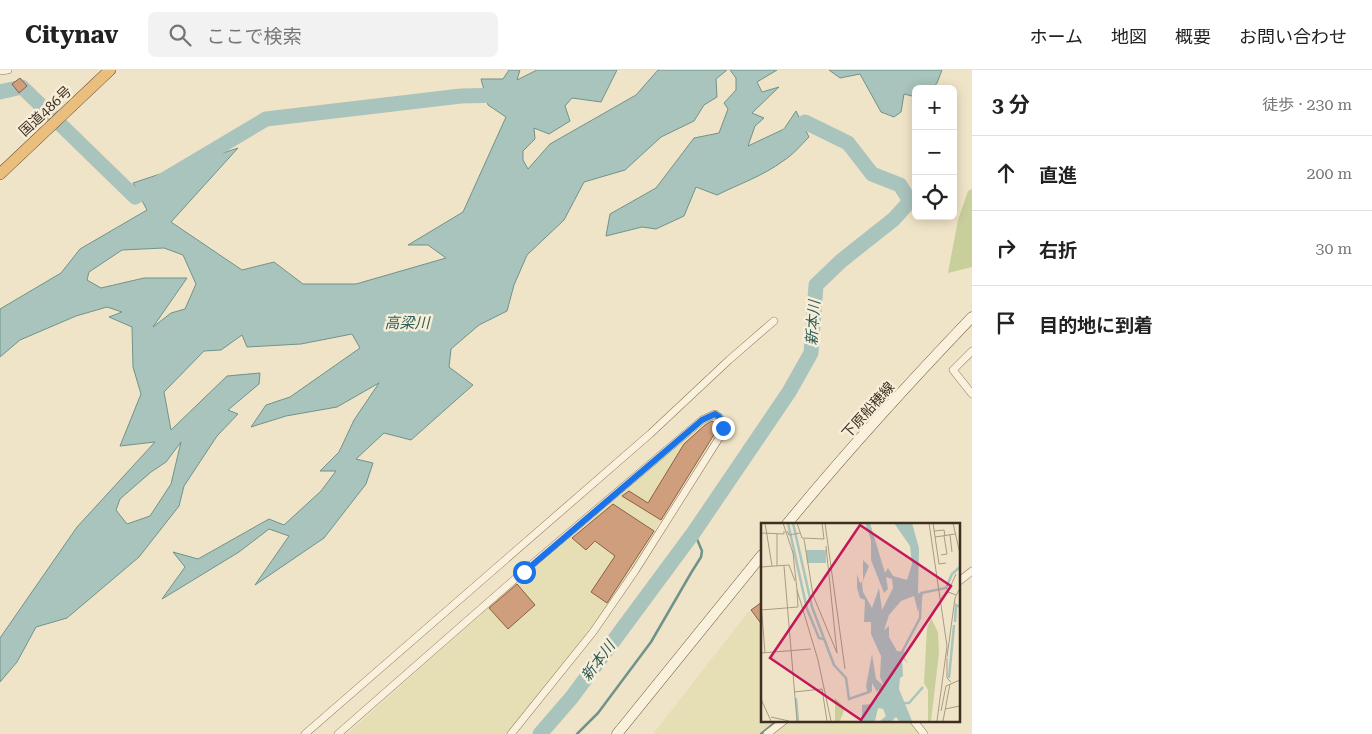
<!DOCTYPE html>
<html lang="ja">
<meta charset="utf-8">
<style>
body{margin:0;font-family:"Roboto Serif","Noto Sans JP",serif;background:#f2f2f2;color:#222}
.controls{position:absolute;right:15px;top:15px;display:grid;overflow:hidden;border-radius:8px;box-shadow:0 2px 12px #0003}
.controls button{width:45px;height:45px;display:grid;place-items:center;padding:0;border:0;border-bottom:1px solid #e0e0e0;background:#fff;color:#222;font:25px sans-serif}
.stop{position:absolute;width:15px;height:15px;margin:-11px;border:4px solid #1a73e8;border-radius:50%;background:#fff}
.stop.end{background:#1a73e8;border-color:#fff;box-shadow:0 1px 5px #0008}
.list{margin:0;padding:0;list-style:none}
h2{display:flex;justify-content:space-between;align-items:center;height:65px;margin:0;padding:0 20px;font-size:21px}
h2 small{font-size:16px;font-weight:400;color:#767676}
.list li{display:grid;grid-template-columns:32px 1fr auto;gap:15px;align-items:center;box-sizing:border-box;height:75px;padding:0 20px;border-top:1px solid #e0e0e0}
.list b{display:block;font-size:19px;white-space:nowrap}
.list em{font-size:16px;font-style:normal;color:#767676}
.icon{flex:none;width:28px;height:28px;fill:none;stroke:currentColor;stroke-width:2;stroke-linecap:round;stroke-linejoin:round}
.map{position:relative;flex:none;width:972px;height:664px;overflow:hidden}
header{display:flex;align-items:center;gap:30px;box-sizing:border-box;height:70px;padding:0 25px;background:#fff;border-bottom:1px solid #e0e0e0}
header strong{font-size:24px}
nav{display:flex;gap:28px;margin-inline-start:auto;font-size:18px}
.search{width:350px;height:45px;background:#f2f2f2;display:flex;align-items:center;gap:12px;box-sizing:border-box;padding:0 18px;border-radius:8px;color:#767676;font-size:19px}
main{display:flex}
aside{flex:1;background:#fff}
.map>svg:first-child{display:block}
.farmland{fill:#e6deb5}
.green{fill:#c9cf9b}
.water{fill:#a9c4bc;stroke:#6f938a;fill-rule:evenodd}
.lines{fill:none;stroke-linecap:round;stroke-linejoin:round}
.stream{stroke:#6f938a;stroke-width:2.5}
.river{stroke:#a9c4bc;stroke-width:15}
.building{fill:#cf9f7d;stroke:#8d5f41}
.minor-casing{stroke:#8d765c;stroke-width:8}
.secondary-casing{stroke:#6f573f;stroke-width:11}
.trunk-casing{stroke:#5b4430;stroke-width:12}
.minor{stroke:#faf1dc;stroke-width:7}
.secondary{stroke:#faf1dc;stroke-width:10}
.trunk{stroke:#eabe7c;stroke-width:11}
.route{stroke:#1a73e8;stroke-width:6}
.labels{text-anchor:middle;stroke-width:5;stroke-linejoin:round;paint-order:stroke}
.street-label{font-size:14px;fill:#3d2e20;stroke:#f7eed8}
.water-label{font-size:15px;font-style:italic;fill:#2f5d5a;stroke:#f7eed8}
.inset-river{fill:none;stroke:#a9c4bc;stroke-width:2.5}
.inset-road{fill:none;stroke:#a89b85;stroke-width:1}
.view{fill:#c2185b;fill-opacity:0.15;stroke:#c2185b;stroke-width:2.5}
.inset-edge{fill:none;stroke:#3d2e20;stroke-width:2.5}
</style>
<header>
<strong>Citynav</strong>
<div class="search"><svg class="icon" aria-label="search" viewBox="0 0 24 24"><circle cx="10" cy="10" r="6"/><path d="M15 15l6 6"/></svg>ここで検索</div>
<nav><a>ホーム</a><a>地図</a><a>概要</a><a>お問い合わせ</a></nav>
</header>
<main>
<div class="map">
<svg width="972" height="664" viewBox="0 0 972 664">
<rect width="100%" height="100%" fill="#f0e4c8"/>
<!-- farmland -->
<path class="farmland" d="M 708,348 L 714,348 L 719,350 L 720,357 L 606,538 L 580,573 L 507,664 L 347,664 L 517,512 L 615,430 L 660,388 Z
M 749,541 L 762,557 L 762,650 L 776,650 L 759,664 L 653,664 Z
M 789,650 L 908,650 L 919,664 L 771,664 Z"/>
<!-- green -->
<path class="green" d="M 972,119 L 972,197 L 948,203 L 958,150 L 968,121 Z"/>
<!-- water -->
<path class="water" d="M 509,0 L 520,0 L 517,10 L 537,0 L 617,0 L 601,32 L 572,28 L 565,36 L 570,51 L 549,64 L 534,58 L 535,69 L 523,81 L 523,90 L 528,99 L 550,74 L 636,25 L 658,0 L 727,0 L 716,9 L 717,27 L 704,35 L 694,51 L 661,67 L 625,100 L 584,112 L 564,150 L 527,185 L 514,215 L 507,241 L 479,255 L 451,279 L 449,297 L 473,315 L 411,370 L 384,363 L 356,389 L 373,393 L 366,414 L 324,468 L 255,515 L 289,466 L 269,459 L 239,482 L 162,529 L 185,497 L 173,482 L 198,489 L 269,449 L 284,455 L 321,421 L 336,401 L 320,401 L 339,382 L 354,350 L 379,313 L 337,337 L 286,346 L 251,357 L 266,335 L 290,327 L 360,278 L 352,264 L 301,274 L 247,277 L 242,265 L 221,280 L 204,281 L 164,322 L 171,360 L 227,306 L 260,303 L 259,314 L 228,340 L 238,344 L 217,366 L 184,416 L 179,436 L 139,487 L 67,548 L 36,557 L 17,592 L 0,612 L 0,568 L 77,457 L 155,372 L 120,376 L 141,324 L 133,297 L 132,257 L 109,247 L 122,242 L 107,237 L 76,246 L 20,270 L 0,287 L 0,239 L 61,203 L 80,179 L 147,140 L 133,113 L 238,78 L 171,152 L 242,200 L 274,192 L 303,214 L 356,214 L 446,188 L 428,175 L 408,175 L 463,142 L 506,47 L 488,35 L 481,9 L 503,9 ZM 164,178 L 183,185 L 196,214 L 185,239 L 171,243 L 153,257 L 187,208 L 144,208 L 101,218 L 87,210 L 89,202 L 122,180 ZM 181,372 L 171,414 L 150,446 L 127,454 L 116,440 L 120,429 L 151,402 L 166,392 Z
M 730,0 L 777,0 L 757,12 L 762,22 L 779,17 L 752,43 L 764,48 L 755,56 L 748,76 L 784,59 L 796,41 L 809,67 C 801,75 793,85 783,91 C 763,106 739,114 717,125 L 696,117 L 684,146 L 656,159 L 642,157 L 606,166 L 610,144 L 656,118 L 694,68 L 719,63 L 728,39 L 724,33 L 736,20 L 736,8 Z
M 829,0 L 942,0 L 937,13 L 932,19 L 916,19 L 916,27 L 904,24 L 901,42 L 894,47 L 881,42 L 860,4 L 840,8 Z"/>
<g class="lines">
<!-- stream -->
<path class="stream" d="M 577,664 L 598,643 L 651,572 L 691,503 L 701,487 L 702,481 L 694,462
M 761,664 L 778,650"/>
<!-- river -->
<path class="river" d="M 0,22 L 22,17 L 135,127 L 266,49 L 461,26 L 506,25
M 540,664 L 572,627 L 694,462 L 789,322 L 811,283 L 816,215 L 841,191 L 894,149 L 910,131 L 900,115 L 872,104 L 848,73 L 805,52 L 786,67"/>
</g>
<!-- building -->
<path class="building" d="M 20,8 L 27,16 L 19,23 L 12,14 Z
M 712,351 L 717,354 L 715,363 L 661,450 L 622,426 L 629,421 L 648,433 L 684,374 L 705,355 Z
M 613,434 L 654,461 L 607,533 L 591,522 L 615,486 L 595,471 L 586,480 L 572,468 Z
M 517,514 L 535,535 L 508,559 L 489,538 Z
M 762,532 L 762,555 L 751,540 Z"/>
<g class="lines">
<!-- minor casing -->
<g class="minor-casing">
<path id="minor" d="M 0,1 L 8,0
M 972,281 L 953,300 L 972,324
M 958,512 L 972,501
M 913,650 L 924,664
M 305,664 L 650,364 L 729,290 L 774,251
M 338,664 L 524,501 L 702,350 L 715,344 C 724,349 724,356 721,365 L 635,501 L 593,562 L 511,664
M 767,664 L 785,650"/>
</g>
<!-- secondary casing -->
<g class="secondary-casing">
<path id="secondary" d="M 787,454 C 845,383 908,314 972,247
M 617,664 L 762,485"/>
</g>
<!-- trunk casing -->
<g class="trunk-casing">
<path id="trunk" d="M 0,104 L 110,0"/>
</g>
<!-- minor -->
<use href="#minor" class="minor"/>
<!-- secondary -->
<use href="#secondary" class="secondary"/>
<!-- trunk -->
<use href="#trunk" class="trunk"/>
</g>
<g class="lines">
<!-- route -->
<path class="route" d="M 524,502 L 702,350 L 715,344 C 721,347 723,351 723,358"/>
</g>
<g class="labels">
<!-- street labels -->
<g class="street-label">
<text transform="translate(45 41) rotate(-43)" y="5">国道486号</text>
<text transform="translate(868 340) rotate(-48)" y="5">下原船穂線</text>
</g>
<!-- water labels -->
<g class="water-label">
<text x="407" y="258">高梁川</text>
<text transform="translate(813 253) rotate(-86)" y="5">新本川</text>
<text transform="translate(598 591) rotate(-53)" y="5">新本川</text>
</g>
</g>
<!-- overview -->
<g transform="translate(761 453)">
<rect width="199" height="199" fill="#f0e4c8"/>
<path d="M 170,95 L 177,109 L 178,130 L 170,198 L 167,198 L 167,167 L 163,160 L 166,105 ZM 74,175 L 84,185 L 79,198 L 74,198 Z" fill="#c9cf9b"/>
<path d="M 104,0 L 109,0 L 124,50 L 127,45 L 132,53 L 146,57 L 151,41 L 149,23 L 133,0 L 151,0 L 158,25 L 157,70 L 162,71 L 157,89 L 153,73 L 140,78 L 128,92 L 123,107 L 128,103 L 128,114 L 136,128 L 144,129 L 142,132 L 147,141 L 141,134 L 142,153 L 139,155 L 138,166 L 151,198 L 138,198 L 135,194 L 131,198 L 119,198 L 125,193 L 122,186 L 117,185 L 114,198 L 101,198 L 101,182 L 110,181 L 118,173 L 118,166 L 116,169 L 111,160 L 111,169 L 106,168 L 105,163 L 111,131 L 115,156 L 123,163 L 119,154 L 120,133 L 110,111 L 110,99 L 103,99 L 104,77 L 99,75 L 96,65 L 96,51 L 99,60 L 102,58 L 102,37 L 108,43 L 101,60 L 102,69 L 111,85 L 118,65 L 121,87 L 132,65 L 131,56 L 125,54 L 127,66 L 123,70 L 110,37 L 110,17 ZM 45,27 L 65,27 L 65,40 L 46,40 Z" fill="#a9c4bc"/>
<path class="inset-river" d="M 27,0 L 46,86 L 58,115 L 62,116M 32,0 L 51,84 L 73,142 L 85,155 L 88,176 L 108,169 L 108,165M 194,99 L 195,82 L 199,84M 140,131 L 159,95 L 160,70 L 185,65 L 191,51 L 199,44M 188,155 L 193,102M 35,175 L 37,198M 143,180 L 148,180 L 162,164"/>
<path class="inset-road" d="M 4,0 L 11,43M 22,0 L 32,30 L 36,67 L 57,137 L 70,198M 36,0 L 41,15 L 63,16 L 61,0M 64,0 L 84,146M 168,0 L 186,123 L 176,198M 172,0 L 178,41 L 185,40M 192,0 L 199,31M 26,8 L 28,12 L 39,10M 173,8 L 183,7 L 184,13M 0,10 L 23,11 L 23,8M 189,12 L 191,29M 174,14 L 194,11M 43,16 L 52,72 L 76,130 L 65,23M 180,32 L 186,31 L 183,13M 16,43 L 16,11M 23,43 L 36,198M 0,44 L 28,42 L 34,58M 195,72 L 187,69 L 195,51M 0,80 L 4,130M 0,87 L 37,84 L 36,67M 0,130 L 50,126M 186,134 L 194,75 L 199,65M 186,135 L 186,155 L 190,159M 33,169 L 61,166 L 66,198M 0,176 L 10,198M 184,186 L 199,183M 180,188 L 185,163 L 199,157M 10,194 L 28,198M 182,198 L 189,161"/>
<path class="view" d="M 99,2 L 190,63 L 100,197 L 9,135 Z"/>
<rect width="199" height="199" class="inset-edge"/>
</g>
</svg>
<div class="controls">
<button>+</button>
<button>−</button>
<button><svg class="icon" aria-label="locate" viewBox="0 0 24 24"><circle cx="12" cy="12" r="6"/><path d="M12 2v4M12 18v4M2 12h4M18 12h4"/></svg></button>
</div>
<div class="stop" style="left:524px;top:502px"></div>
<div class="stop end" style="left:723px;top:358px"></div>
</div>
<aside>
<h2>3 分<small>徒歩 · 230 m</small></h2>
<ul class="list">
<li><svg class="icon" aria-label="ahead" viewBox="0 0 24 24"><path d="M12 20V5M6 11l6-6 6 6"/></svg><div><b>直進</b></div><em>200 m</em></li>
<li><svg class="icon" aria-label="right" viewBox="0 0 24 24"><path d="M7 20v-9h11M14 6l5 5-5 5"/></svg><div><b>右折</b></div><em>30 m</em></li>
<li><svg class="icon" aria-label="arrive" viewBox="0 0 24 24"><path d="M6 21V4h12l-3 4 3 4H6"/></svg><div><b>目的地に到着</b></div></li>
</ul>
</aside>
</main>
